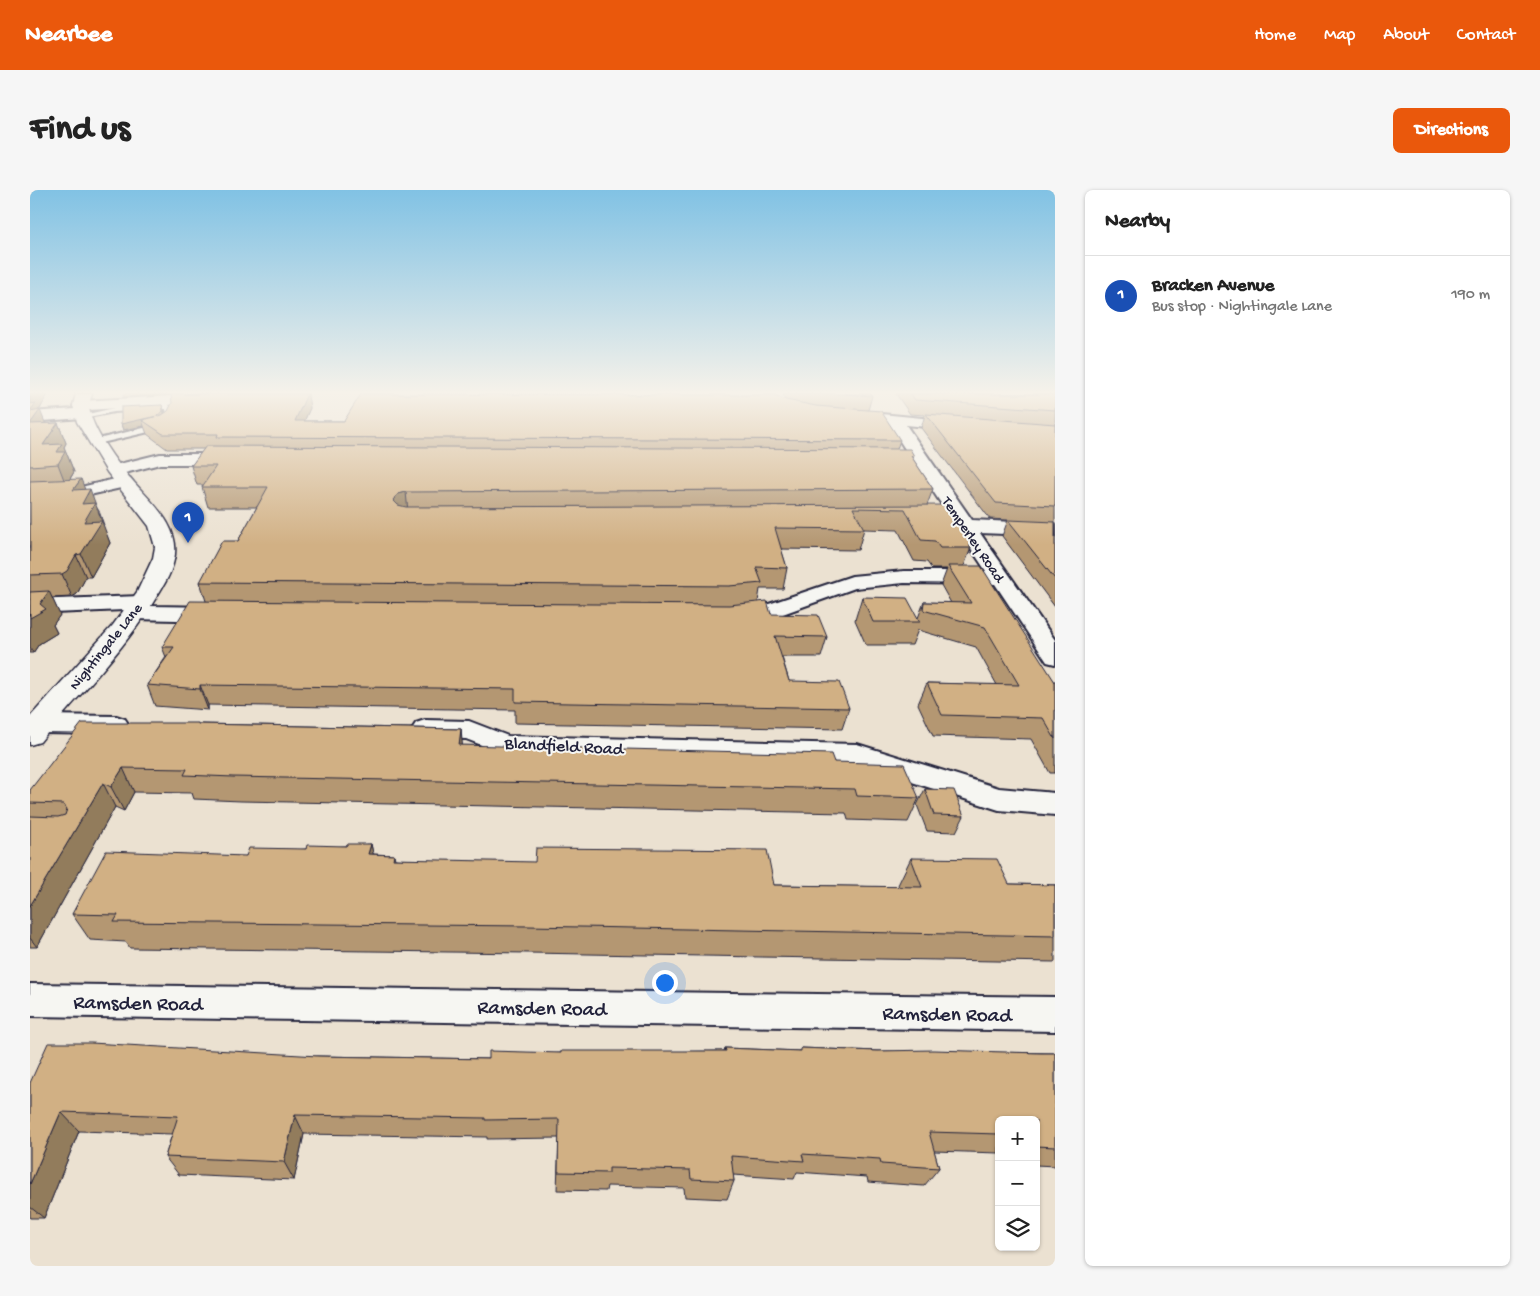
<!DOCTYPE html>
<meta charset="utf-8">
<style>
body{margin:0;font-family:"Gochi Hand",sans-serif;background:#f6f6f6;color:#222}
.controls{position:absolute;right:15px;bottom:15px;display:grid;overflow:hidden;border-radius:8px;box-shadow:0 1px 4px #0004}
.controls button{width:45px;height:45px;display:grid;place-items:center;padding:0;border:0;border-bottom:1px solid #e0e0e0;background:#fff;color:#222;font:25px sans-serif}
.you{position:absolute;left:634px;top:792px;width:18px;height:18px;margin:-12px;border:4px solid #fff;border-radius:50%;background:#1a73e8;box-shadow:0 0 0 8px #1a73e833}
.badge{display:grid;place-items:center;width:32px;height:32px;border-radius:50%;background:#ea580c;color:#fff;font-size:16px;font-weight:700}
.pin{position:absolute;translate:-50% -41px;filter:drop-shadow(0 1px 2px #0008)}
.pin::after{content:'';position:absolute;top:26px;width:18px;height:15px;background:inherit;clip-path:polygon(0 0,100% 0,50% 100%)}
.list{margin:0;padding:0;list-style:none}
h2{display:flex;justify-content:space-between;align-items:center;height:65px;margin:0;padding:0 20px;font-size:21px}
h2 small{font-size:16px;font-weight:400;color:#767676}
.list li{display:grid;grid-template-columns:32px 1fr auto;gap:15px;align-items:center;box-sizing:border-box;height:80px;padding:0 20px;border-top:1px solid #e0e0e0}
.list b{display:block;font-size:19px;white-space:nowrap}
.list p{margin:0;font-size:16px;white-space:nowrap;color:#767676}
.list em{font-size:16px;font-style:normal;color:#767676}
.icon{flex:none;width:28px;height:28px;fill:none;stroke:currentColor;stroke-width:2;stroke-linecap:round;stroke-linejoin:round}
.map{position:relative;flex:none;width:1025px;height:1076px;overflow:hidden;border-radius:8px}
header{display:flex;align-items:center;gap:30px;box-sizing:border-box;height:70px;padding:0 25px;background:#ea580c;color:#fff}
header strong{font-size:24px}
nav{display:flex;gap:28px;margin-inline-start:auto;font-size:18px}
.intro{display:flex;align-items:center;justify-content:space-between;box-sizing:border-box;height:120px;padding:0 30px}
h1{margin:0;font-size:35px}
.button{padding:12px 22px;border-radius:8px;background:#ea580c;color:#fff;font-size:18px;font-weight:700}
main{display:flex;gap:30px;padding:0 30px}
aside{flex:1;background:#fff;border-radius:8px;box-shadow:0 1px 4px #0004}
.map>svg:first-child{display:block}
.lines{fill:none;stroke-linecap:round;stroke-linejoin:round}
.lane-casing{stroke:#22223b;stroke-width:4}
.street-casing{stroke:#22223b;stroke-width:4}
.secondary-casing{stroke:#22223b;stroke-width:3}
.lane{fill:#f6f6f2;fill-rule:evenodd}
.street{fill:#f6f6f2;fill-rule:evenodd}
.secondary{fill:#f6f6f2;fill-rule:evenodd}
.wall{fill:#b49772;stroke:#22223b}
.shaded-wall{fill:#927b5c;stroke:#22223b}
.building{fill:#d1b084;stroke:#22223b}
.labels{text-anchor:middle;stroke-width:4;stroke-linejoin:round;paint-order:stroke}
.far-street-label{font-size:15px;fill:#22223b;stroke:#f6f6f2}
.street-label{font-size:18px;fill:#22223b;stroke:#f6f6f2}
.near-street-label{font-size:21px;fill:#22223b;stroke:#f6f6f2}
</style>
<header>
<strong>Nearbee</strong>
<nav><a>Home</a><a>Map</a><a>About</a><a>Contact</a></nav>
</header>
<div class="intro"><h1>Find us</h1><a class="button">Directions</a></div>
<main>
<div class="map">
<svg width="1025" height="1076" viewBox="0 0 1025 1076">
<rect width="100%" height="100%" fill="#ebe1d1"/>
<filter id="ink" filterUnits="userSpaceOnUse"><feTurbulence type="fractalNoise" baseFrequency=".02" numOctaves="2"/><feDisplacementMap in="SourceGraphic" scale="10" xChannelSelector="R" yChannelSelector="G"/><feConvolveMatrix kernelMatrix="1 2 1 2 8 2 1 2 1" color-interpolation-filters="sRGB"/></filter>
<g filter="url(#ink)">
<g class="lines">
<!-- lane casing -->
<g class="lane-casing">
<path id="lane" d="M 137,214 L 144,218 C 146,227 144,233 136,238 L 67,254 L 64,254 L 64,250 L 130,234 L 137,228 L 136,219 L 84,222 L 53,228 L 49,226 L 84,218 Z"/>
</g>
<!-- street casing -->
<g class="street-casing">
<path id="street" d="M 177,204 L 182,206 L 185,209 L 182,212 L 58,220 L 60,223 L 58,226 L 52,228 L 0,232 L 0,222 L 45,219 L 43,216 L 46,213 L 51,211 Z
M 821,221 L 933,232 L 935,235 L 933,238 L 927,240 L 876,235 L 942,330 L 1025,334 L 1025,346 L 950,343 L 1025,450 L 1025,474 L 1017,472 L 965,394 L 874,393 L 825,398 L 736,430 L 705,432 L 697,430 L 694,425 L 697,420 L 733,416 L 822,386 L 874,381 L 956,381 L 924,333 L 882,331 L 879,327 L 882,323 L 916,321 L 887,277 L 845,276 L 842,272 L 845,268 L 880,267 L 859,234 L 815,229 L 813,226 L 815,223 Z
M 130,264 L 202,264 L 208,265 L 211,269 L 208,273 L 202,274 L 130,274 L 87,285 L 81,284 L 78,280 L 81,276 Z
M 94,287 L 100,288 L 103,292 L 100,296 L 55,306 L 0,311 L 0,299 L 55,296 Z
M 111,406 L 119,408 L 122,413 L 120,416 L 189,417 L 197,419 L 200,424 L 197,429 L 189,431 L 104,429 L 96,427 L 93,422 L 94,420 L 0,424 L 0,410 Z
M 9,525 L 86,526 L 95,529 L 99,535 L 95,541 L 86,544 L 9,543 L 0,540 L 0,528 Z
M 395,530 L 439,531 L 478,546 L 827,554 L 969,598 L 1025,603 L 1025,625 L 969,620 L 826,574 L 475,564 L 436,549 L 395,548 L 386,545 L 382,539 L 386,533 Z
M 0,794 L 1025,807 L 1025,841 L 0,826 Z"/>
</g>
<!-- secondary casing -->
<g class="secondary-casing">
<path id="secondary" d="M 46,204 L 62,204 C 61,208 59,212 59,215 C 59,236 88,275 102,290 C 121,312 152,337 144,370 C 141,385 132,398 124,411 C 92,463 48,505 10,552 L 0,555 L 0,527 L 83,435 L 107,402 L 123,368 L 125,357 L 119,336 L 77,282 L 47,232 L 43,215 Z"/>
</g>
<!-- lane -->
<use href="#lane" class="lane"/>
<!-- street -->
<use href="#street" class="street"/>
<!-- secondary -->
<use href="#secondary" class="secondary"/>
</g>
<!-- wall -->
<path class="wall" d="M 0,204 L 18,204 L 10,219 L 8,220 L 9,221 L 15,234 L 28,233 L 36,253 L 34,257 L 44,282 L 40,289 L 55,300 L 69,321 L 74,335 L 73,336 L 80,353 L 61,387 L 56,387 L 47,404 L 42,407 L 22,408 L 30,425 L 23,435 L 27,443 L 9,454 L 3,463 L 0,463 Z
M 93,204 L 137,204 L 94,207 Z
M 753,204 L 841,204 L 842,206 L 838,220 L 870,250 L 867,259 L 884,266 L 883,269 L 903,299 L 897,315 L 941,354 L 940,356 L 941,358 L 934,376 L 1025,492 L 1025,583 L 1020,583 L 1001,549 L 903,546 L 888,514 L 897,493 L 967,495 L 946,457 L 888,440 L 882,455 L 836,455 L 825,430 L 832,407 L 888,428 L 894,412 L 921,413 L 911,395 L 917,379 L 902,379 L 897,372 L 884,371 L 868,340 L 834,339 L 828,360 L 751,359 L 757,378 L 753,399 L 730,399 L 728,412 L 741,424 L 797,447 L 791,467 L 752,467 L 759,491 L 819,518 L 812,539 L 485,533 L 485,520 L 178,515 L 178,520 L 125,516 L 117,495 L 136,467 L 132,457 L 176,411 L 170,392 L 208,351 L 227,317 L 178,317 L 172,297 L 173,295 L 167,295 L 161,276 L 174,259 L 137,259 L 117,244 L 114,236 L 93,240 L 91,234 L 132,215 L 135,223 L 278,206 L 280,218 L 274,231 L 314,231 L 755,209 Z
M 866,204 L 1025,204 L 1025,417 L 972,346 L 978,330 L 960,329 L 891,238 L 895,225 L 880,224 Z
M 169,534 L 431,539 L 432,556 L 804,572 L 889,608 L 878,632 L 818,630 L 816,623 L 211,611 L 164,609 L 162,603 L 104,602 L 94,621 L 85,617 L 7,757 L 0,757 L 0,600 Z
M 895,599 L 934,626 L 926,642 L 897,641 L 887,615 Z
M 341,654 L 343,664 L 364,665 L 365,669 L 744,695 L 869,697 L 868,695 L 881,668 L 979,694 L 1024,695 L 1025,694 L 1025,772 L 499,763 L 100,758 L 96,752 L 60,750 L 42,724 L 216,666 L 276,659 Z
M 695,858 L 769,861 L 771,858 L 847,861 L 1025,863 L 1025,976 L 1006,975 L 1006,930 L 969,930 L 969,963 L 904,961 L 909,978 L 894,996 L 838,992 L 837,987 L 767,982 L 764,989 L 703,985 L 704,991 L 697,1009 L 655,1007 L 654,998 L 577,996 L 576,1001 L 527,1000 L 529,948 L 457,949 L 457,947 L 274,944 L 264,990 L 149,985 L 135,967 L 142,944 L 49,941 L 14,1028 L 0,1028 L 0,893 L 288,866 L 459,869 L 531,863 L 694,861 Z"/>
<!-- shaded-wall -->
<path class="shaded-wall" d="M 0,204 L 18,204 L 10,219 L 8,220 L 9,221 L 10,220 L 18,240 L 0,236 Z
M 269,204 L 279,204 L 278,206 L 280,218 L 268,246 L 265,231 Z
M 132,215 L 135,227 L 112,230 L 114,236 L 93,240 L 91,234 Z
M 28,233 L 36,253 L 34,257 L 44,282 L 36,295 L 28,274 L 13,255 Z
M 51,289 L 57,305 L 60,299 L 80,353 L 61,387 L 51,364 L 54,332 L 43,300 Z
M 376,302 L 378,322 L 370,324 L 363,310 L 368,304 Z
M 46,365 L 56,387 L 47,404 L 42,407 L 32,384 Z
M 19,401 L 30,425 L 23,435 L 27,443 L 9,454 L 3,463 L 0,457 L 0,428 Z
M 170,495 L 178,515 L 178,520 L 170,499 Z
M 431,539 L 433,563 L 429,555 Z
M 93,578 L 104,602 L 94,621 L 81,597 Z
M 73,593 L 85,617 L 7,757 L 0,748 L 0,716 Z
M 341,654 L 347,681 L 338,664 Z
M 31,922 L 49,941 L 14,1028 L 0,1017 L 0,994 Z
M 265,925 L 274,944 L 264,990 L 254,972 Z"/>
<!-- building -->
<path class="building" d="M 141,204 L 277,204 L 265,231 L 314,231 L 331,204 L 745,205 L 756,210 L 786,216 L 851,221 L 870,250 L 187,247 L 188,244 L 133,244 L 112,230 L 132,225 L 138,221 L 142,213 Z
M 815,204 L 841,204 L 842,206 Z
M 881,204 L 1025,204 L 1025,220 L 885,210 Z
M 6,213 L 0,221 L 0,214 Z
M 132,215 L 133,221 L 127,226 L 91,234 L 91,217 Z
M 10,220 L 0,234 L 0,222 Z
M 896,224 L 1025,234 L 1025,316 L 966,313 Z
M 28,233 L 13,255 L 32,254 L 27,262 L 35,262 L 28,274 L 0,276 L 0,234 Z
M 176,256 L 880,259 L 884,266 L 881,266 L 903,299 L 376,302 L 368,304 L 363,310 L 368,315 L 376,317 L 915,315 L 941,354 L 939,354 L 941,358 L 910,358 L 905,351 L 891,350 L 875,319 L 823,318 L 834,339 L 745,338 L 757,378 L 726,377 L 732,393 L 699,396 L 170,392 L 192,351 L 208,351 L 238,297 L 172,297 L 186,276 L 161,276 Z
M 51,289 L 43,300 L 60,299 L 52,314 L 65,313 L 54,332 L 72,331 L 51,364 L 46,365 L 37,381 L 32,384 L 0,385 L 0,291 Z
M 978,330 L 1025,332 L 1025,389 Z
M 918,376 L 951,376 L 1025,492 L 1025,549 L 1013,528 L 912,525 L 897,493 L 989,495 L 955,437 L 893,420 L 894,412 L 941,413 Z
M 19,401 L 10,414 L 16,419 L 0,428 L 0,402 Z
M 832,407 L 877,408 L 890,432 L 843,432 Z
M 160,411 L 699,415 L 737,411 L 741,424 L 788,425 L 797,447 L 745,446 L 759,491 L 809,492 L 819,518 L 485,512 L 485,499 L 170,495 L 170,499 L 117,495 L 144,457 L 132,457 Z
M 52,533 L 168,533 L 168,534 L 431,539 L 429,555 L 801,564 L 804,572 L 874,574 L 889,608 L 827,606 L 825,599 L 203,587 L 154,585 L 157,579 L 93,578 L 81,597 L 73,593 L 0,716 L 0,626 L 28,627 L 35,625 L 37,619 L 33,614 L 0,613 L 0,600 Z
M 895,599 L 924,600 L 934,626 L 904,625 Z
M 317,654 L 341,654 L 338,664 L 364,665 L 363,669 L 505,672 L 506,658 L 737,660 L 744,695 L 892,697 L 881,668 L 967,669 L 979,694 L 1025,695 L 1025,746 L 498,736 L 84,732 L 88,725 L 42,724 L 76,661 L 216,666 L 219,658 L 276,659 L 277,655 L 316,656 Z
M 18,853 L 61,853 L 288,866 L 459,869 L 459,861 L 531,863 L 531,861 L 696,861 L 695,858 L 771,861 L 771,858 L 847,861 L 903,860 L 1011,863 L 1025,863 L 1025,957 L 1006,956 L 1006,930 L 969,930 L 969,944 L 899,942 L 909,978 L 851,974 L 850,969 L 772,964 L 774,971 L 701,966 L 704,991 L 661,989 L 660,980 L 579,978 L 579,983 L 528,982 L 529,929 L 455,930 L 455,928 L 265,925 L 254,972 L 135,967 L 148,926 L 31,922 L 0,994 L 0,893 Z"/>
</g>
<!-- sky -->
<linearGradient id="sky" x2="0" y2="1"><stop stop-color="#81c2e4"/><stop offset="0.57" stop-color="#f6f2ea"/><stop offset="1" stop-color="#f6f2ea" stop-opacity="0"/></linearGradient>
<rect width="1025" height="355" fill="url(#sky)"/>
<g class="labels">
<!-- far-street labels -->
<g class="far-street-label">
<text transform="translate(944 349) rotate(56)" y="5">Temperley Road</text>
<text transform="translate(75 456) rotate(-51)" y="5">Nightingale Lane</text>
</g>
<!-- street labels -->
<g class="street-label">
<text transform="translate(534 555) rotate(3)" y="6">Blandfield Road</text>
</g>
<!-- near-street labels -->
<g class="near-street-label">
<text transform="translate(108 812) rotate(1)" y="7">Ramsden Road</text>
<text transform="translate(512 817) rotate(1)" y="7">Ramsden Road</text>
<text transform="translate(917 823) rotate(1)" y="7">Ramsden Road</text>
</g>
</g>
</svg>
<div class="controls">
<button>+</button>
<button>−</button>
<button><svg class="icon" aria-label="layers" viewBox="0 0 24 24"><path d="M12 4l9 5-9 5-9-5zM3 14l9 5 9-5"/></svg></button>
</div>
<div class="you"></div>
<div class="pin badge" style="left:158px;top:353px;background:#1a4fb4">1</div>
</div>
<aside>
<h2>Nearby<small></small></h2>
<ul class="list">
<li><span class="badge" style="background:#1a4fb4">1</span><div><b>Bracken Avenue</b><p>Bus stop · Nightingale Lane</p></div><em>190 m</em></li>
</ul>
</aside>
</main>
